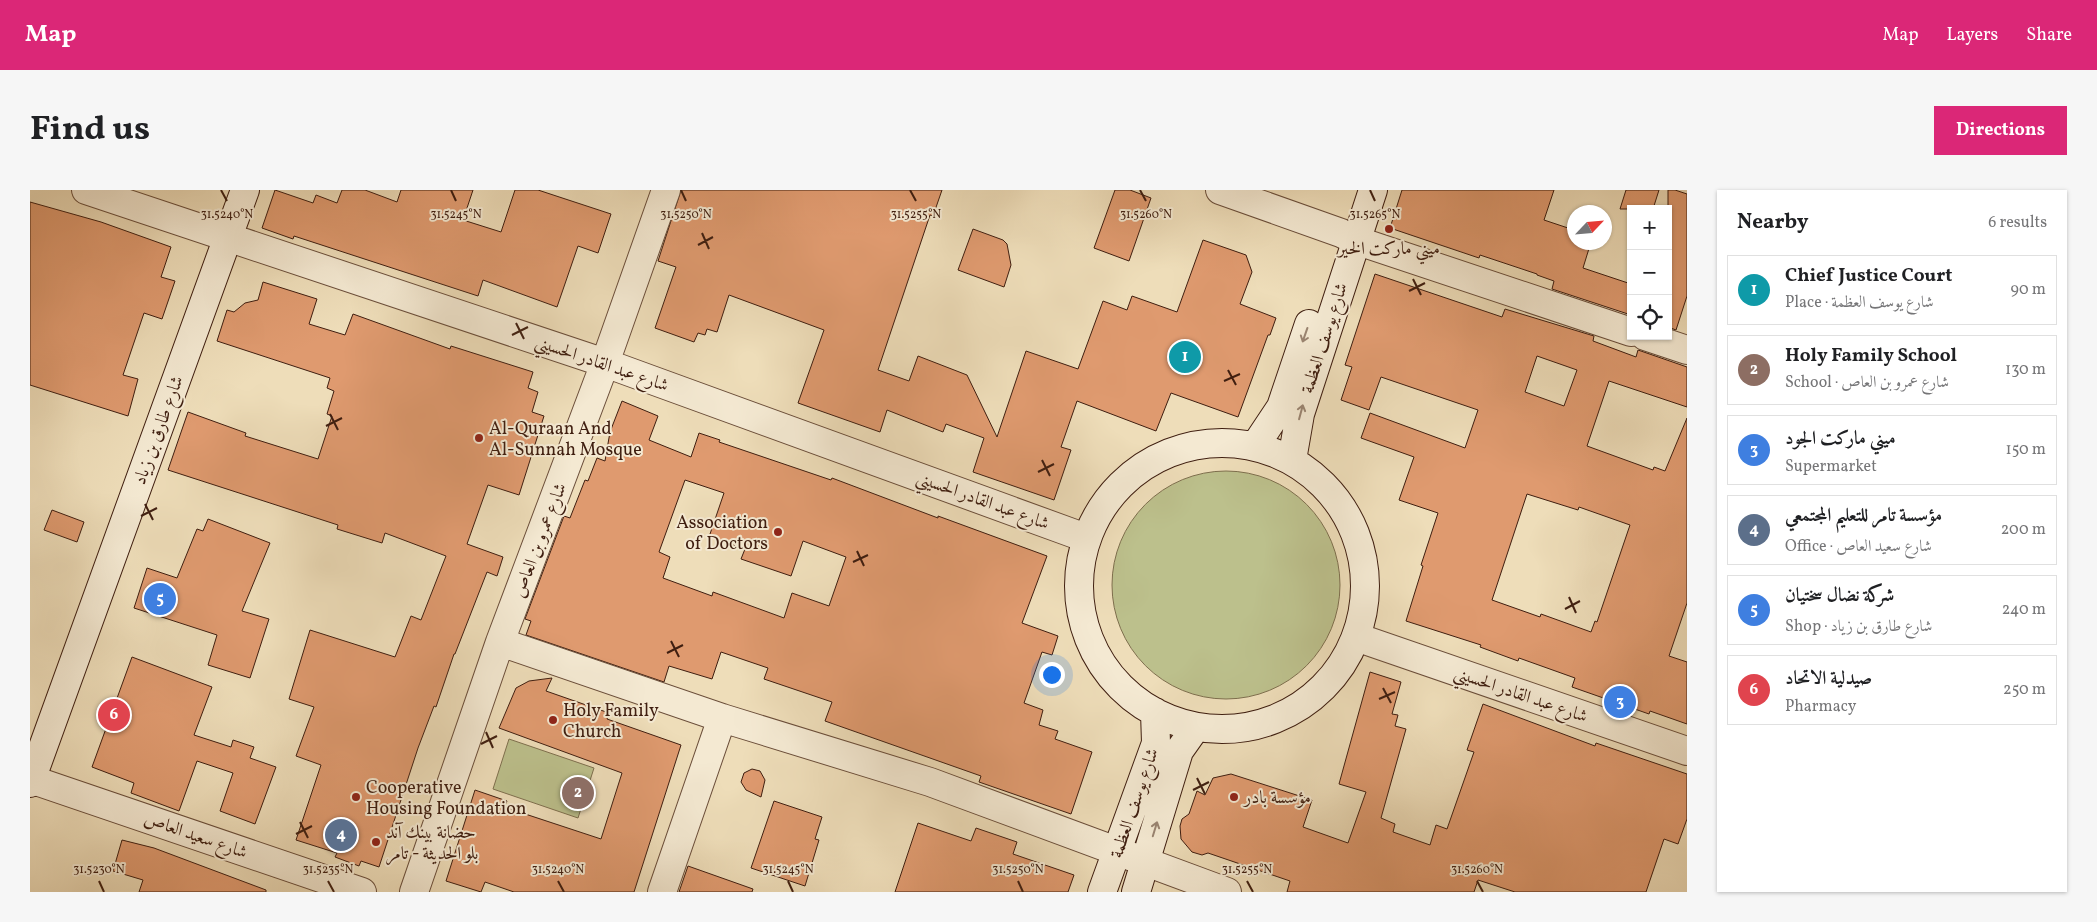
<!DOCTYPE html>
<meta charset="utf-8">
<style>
body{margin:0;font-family:Vollkorn,Amiri,serif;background:#f6f6f6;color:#202124}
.controls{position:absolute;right:15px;top:15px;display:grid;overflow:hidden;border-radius:0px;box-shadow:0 1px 4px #0004}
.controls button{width:45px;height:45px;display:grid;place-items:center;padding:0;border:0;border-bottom:1px solid #e0e0e0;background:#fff;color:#202124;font:25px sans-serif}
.compass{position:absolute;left:1537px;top:15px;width:45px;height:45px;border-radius:50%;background:#fff;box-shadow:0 1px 4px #0004;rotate:64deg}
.you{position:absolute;left:1021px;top:484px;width:18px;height:18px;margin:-12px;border:4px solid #fff;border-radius:50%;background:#1a73e8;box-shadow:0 0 0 8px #1a73e833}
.badge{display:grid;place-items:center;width:32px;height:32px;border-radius:50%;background:#db2777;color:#fff;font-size:16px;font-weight:700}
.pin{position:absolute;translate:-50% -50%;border:2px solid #fff;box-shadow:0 1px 5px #0006}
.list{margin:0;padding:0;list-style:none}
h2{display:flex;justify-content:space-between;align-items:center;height:65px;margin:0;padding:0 20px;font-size:21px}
h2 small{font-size:16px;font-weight:400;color:#757577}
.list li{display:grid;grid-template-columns:32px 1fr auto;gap:15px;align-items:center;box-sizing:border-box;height:70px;margin:0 10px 10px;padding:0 10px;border:1px solid #e0e0e0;border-radius:0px}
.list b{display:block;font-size:19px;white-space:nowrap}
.list p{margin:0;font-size:16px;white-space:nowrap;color:#757577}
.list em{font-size:16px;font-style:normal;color:#757577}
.icon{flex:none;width:28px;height:28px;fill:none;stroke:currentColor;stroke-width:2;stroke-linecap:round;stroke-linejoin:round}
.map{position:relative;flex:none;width:1657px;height:702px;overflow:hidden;border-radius:0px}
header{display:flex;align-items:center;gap:30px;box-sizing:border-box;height:70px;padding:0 25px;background:#db2777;color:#fff}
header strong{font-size:24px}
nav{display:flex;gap:28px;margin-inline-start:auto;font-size:18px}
.intro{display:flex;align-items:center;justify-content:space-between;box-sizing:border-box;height:120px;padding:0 30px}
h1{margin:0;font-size:35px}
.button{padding:12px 22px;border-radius:0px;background:#db2777;color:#fff;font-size:18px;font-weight:700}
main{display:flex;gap:30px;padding:0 30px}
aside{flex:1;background:#fff;border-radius:0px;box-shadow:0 1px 4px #0004}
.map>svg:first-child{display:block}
.green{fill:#bcc08c;stroke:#7e6f4e}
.building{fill:#df9a6f;stroke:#3f1e10;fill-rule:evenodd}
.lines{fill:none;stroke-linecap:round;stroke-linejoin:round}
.street-casing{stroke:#6b4e3a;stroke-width:30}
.secondary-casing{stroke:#3f1e10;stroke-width:30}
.street{stroke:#f4e9d2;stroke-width:28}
.secondary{stroke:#f4e9d2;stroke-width:28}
.oneway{stroke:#9a8471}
.ticks{fill:none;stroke:#3f1e10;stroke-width:2}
.poi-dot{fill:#8f2418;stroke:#f4e9d2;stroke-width:2}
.labels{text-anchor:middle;stroke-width:4;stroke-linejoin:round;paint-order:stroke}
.poi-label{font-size:18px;fill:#3f1e10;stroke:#f4e9d2;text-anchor:start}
.street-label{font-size:18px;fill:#3f1e10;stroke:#f4e9d2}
.ticks-label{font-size:12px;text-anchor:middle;fill:#3f1e10;stroke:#f4e9d2;stroke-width:4;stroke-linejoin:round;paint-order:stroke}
</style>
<header>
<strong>Map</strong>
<nav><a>Map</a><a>Layers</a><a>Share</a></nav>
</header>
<div class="intro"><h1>Find us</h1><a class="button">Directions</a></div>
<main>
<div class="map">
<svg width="1657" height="702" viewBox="0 0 1657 702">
<rect width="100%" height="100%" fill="#eeddb9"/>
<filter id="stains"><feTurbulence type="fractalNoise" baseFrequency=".004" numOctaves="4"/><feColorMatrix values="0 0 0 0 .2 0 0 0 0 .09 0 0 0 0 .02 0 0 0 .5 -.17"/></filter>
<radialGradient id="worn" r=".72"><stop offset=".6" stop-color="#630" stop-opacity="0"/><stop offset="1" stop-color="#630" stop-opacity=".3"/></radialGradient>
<!-- green -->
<path class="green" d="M1082 395a114 114 0 1 1 228 0a114 114 0 1 1-228 0Z
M 479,549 L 564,578 L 548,628 L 463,599 Z"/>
<!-- building -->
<path class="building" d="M 245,0 L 283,13 L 286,5 L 307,13 L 312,0 L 335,0 L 367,12 L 371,0 L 443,0 L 433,30 L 471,42 L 485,0 L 508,0 L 581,24 L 568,63 L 548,56 L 527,117 L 453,90 L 448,106 L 264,46 L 263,49 L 232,38 Z
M 651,0 L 912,0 L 903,26 L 900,25 L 848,180 L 879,191 L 888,166 L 937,185 L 967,247 L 996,161 L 1048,179 L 1073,111 L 1097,120 L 1102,106 L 1147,122 L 1173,50 L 1216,65 L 1222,82 L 1210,114 L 1246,128 L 1240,145 L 1238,145 L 1208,227 L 1141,203 L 1126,241 L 1047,211 L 1031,257 L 1041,260 L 1024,310 L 943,282 L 954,248 L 916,234 L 913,242 L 857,220 L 850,242 L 768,213 L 794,140 L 699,105 L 687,142 L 677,139 L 675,145 L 668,143 L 664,152 L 625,138 L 646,77 L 628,71 Z
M 1085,0 L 1100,0 L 1121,8 L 1099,71 L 1064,58 Z
M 1372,0 L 1524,0 L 1514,30 L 1544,40 L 1544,52 L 1561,52 L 1553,78 L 1601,94 L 1601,125 L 1522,99 L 1524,91 L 1507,85 L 1507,84 L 1450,65 L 1449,68 L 1360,38 Z
M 1596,0 L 1629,0 L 1623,19 L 1590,19 Z
M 1638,0 L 1645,0 L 1657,4 L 1657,106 L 1646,140 L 1638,137 Z
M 0,12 L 71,32 L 141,57 L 131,87 L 145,91 L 132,129 L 114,123 L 93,185 L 108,189 L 98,226 L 0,195 Z
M 943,39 L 973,50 L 977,54 L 981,75 L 974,97 L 928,80 Z
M 1345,84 L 1472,127 L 1475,119 L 1564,146 L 1563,151 L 1606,167 L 1608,160 L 1657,177 L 1657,217 L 1579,191 L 1557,256 L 1623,280 L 1624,277 L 1635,281 L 1657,228 L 1657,413 L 1639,466 L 1657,472 L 1657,534 L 1620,521 L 1619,524 L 1542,497 L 1545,488 L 1489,468 L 1488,471 L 1450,457 L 1451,455 L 1376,431 L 1393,376 L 1391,375 L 1408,323 L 1369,310 L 1384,267 L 1331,248 L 1340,223 L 1435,258 L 1448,220 L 1351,187 L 1339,220 L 1311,210 L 1322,177 L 1315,175 ZM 1507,166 L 1547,180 L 1534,216 L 1495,202 ZM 1497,304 L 1548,320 L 1549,317 L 1600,335 L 1567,432 L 1565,431 L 1561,442 L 1511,424 L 1510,427 L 1462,410 Z
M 233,92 L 287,109 L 279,134 L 315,145 L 323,124 L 420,159 L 421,156 L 503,182 L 498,198 L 508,202 L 502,222 L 514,226 L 489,305 L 458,295 L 437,354 L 473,367 L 467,386 L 457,382 L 425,464 L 424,464 L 406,517 L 404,516 L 388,558 L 349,677 L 331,671 L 329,676 L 305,667 L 307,663 L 266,650 L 291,575 L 266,566 L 284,517 L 259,509 L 280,440 L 365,467 L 381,426 L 391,430 L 416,366 L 355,343 L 352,353 L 307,339 L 308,335 L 138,280 L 158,222 L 216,243 L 215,246 L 288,269 L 302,226 L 297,224 L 304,201 L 297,198 L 300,188 L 187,151 L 197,120 L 204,122 L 215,113 L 228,110 Z
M 592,211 L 628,226 L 619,250 L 661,267 L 669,243 L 690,250 L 689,252 L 801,290 L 802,288 L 908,328 L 908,326 L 1017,366 L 992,433 L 1028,446 L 1022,465 L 1012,462 L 994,513 L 1013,520 L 1009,535 L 1028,541 L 1025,549 L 1062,562 L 1041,624 L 949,592 L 951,586 L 795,531 L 802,512 L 734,489 L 738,478 L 691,462 L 682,489 L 639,476 L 634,492 L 496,445 L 501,431 L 495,429 L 534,326 L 540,328 L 555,290 L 558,291 L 567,268 L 575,271 L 580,242 ZM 655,290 L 694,303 L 679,347 L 715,359 L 711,369 L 761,386 L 773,351 L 816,367 L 799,416 L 762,403 L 754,428 L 683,402 L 682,406 L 633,388 L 640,367 L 629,362 Z
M 22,320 L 54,332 L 47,352 L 14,340 Z
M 178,329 L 240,353 L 212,421 L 239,429 L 220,488 L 178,475 L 187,445 L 104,418 L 117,378 L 147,388 L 167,339 L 173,341 Z
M 102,467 L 182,497 L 164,545 L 201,557 L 203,550 L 224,557 L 220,568 L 246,577 L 225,634 L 190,621 L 203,583 L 167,571 L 149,621 L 101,603 L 104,593 L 62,577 Z
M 1340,482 L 1371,492 L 1362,524 L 1368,525 L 1365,536 L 1376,539 L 1351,628 L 1365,634 L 1363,642 L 1400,655 L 1406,635 L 1417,639 L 1444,562 L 1437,560 L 1453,514 L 1565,556 L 1566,553 L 1657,584 L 1657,629 L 1648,654 L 1634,649 L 1616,702 L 1485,702 L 1448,690 L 1444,702 L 1257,702 L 1260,691 L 1178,663 L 1172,665 L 1162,662 L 1151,649 L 1150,636 L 1152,629 L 1159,624 L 1167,601 L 1175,605 L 1183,588 L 1201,584 L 1282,610 L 1273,637 L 1318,653 L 1336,602 L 1309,594 Z
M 522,488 L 516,501 L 579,523 L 577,529 L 651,555 L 604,702 L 484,702 L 455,692 L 451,702 L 416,691 L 445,600 L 477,611 L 474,617 L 571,649 L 592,583 L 469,538 L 486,498 L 499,491 Z
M 722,579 L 730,581 L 735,590 L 731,607 L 716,600 L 711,592 L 714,583 Z
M 744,611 L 792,627 L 785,649 L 789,650 L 775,696 L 721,678 Z
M 888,633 L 941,651 L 946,638 L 987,652 L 983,664 L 1044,685 L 1038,702 L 865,702 Z
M 92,650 L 124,658 L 236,700 L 236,702 L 109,702 L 113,690 L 83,681 Z
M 658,676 L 723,699 L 722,702 L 649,702 Z"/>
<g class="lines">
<!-- street casing -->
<g class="street-casing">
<path id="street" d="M 56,0 L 575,173 L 1056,348
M 1190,0 L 1311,43 L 1325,50 L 1601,142
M 1615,146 L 1657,160
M 1326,447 L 1657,561
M 470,452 L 692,528 L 900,592 L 1197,702
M 0,589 L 332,702
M 384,702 L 470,452 L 575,173 L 636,0
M 632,702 L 692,528"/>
</g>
<!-- secondary casing -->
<g class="secondary-casing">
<path id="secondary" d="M1049 396a143 143 0 1 1 286 0a143 143 0 1 1-286 0Z
M 1225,256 L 1251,217 L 1279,134
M 1262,270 L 1270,224 L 1343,0
M 0,593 L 215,0
M 1072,702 L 1126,553 L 1125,522
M 1106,702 L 1149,561 L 1166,537"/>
</g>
<!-- street -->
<use href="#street" class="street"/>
<!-- secondary -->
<use href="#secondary" class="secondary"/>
</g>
<!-- one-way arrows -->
<defs><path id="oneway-shaft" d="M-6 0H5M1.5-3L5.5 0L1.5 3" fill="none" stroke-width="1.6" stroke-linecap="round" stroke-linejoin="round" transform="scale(1.25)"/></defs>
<g class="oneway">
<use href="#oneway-shaft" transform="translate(1275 145) rotate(109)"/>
<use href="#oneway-shaft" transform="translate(1271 222) rotate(-75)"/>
<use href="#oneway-shaft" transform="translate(1125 639) rotate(-73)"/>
</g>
<!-- ticks -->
<path class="ticks" d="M 191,0 L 197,11M 421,0 L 426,11M 651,0 L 656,11M 880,0 L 886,11M 1110,0 L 1116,11M 1340,0 L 1345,11M 672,43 L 679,59M 668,55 L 683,47M 1383,89 L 1391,105M 1379,101 L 1395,93M 486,133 L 494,149M 482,145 L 498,137M 1198,180 L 1206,195M 1194,191 L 1210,184M 300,224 L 308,240M 296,236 L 312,228M 1012,270 L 1020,286M 1008,282 L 1024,274M 115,314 L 123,330M 111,326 L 127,318M 827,361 L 834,376M 823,372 L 838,365M 1539,407 L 1546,423M 1535,419 L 1550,411M 641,451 L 649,467M 637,463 L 653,455M 1353,498 L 1361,513M 1349,509 L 1365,502M 456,542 L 463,558M 451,554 L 467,546M 1167,588 L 1175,604M 1163,600 L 1179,592M 270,632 L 278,648M 266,644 L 282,636M 69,691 L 74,702M 298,691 L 304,702M 528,691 L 534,702M 758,691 L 763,702M 988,691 L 993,702M 1217,691 L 1223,702M 1447,691 L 1453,702"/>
<!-- markers -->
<g class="poi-dot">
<circle cx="1359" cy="39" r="5"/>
<circle cx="449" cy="248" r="5"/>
<circle cx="748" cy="342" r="5"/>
<circle cx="523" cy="530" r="5"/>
<circle cx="326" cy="607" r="5"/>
<circle cx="1204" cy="607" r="5"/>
<circle cx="346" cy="652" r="5"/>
</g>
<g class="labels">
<!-- poi labels -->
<g class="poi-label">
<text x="1359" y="64" text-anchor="middle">ميني ماركت الخير</text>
<text x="459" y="244">Al-Quraan And<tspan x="459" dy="21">Al-Sunnah Mosque</tspan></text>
<text x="738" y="338" text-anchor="end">Association<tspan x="738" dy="21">of Doctors</tspan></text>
<text x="533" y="526">Holy Family<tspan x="533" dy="21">Church</tspan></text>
<text x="336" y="603">Cooperative<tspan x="336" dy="21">Housing Foundation</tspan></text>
<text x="1214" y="613">مؤسسة بادر</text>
<text x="356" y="648">حضانة بينك آند<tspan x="356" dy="21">بلو الحديثة - تامر</tspan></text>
</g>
<!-- street labels -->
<g class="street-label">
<text transform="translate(1294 148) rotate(-72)" y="6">شارع يوسف العظمة</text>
<text transform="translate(572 173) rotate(19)" y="6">شارع عبد القادر الحسيني</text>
<text transform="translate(128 240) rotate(-70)" y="6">شارع طارق بن زياد</text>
<text transform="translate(953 310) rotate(20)" y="6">شارع عبد القادر الحسيني</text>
<text transform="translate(509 350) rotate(-69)" y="6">شارع عمرو بن العاص</text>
<text transform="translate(1491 504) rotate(19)" y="6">شارع عبد القادر الحسيني</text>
<text transform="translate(1104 613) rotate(-71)" y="6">شارع يوسف العظمة</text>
<text transform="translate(166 645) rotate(19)" y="6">شارع سعيد العاص</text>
</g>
</g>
<g class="ticks-label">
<text x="197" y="28">31.5240°N</text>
<text x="426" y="28">31.5245°N</text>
<text x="656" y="28">31.5250°N</text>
<text x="886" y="28">31.5255°N</text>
<text x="1116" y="28">31.5260°N</text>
<text x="1345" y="28">31.5265°N</text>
<text x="69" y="683">31.5230°N</text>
<text x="298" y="683">31.5235°N</text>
<text x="528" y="683">31.5240°N</text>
<text x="758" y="683">31.5245°N</text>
<text x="988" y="683">31.5250°N</text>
<text x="1217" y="683">31.5255°N</text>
<text x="1447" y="683">31.5260°N</text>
</g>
<rect width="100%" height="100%" filter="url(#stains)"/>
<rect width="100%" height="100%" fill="url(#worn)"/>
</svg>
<div class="controls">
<button>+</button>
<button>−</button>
<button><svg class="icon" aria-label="locate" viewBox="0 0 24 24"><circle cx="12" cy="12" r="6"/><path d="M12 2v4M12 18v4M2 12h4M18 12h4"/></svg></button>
</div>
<svg class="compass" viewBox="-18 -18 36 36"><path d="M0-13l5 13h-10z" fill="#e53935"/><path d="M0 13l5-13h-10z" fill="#757577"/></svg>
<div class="you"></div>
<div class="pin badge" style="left:1155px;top:167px;background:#0f9aa8">1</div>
<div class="pin badge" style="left:548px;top:603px;background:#8d6e63">2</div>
<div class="pin badge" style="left:1590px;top:512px;background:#3f7fe0">3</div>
<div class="pin badge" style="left:311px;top:645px;background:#5c6f8a">4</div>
<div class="pin badge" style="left:130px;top:409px;background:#3f7fe0">5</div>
<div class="pin badge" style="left:84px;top:525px;background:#e0444e">6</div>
</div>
<aside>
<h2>Nearby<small>6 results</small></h2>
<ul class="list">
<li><span class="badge" style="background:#0f9aa8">1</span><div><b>Chief Justice Court</b><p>Place · شارع يوسف العظمة</p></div><em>90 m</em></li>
<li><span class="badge" style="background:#8d6e63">2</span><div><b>Holy Family School</b><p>School · شارع عمرو بن العاص</p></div><em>130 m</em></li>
<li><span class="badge" style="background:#3f7fe0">3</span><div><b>ميني ماركت الجود</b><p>Supermarket</p></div><em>150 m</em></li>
<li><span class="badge" style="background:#5c6f8a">4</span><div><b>مؤسسة تامر للتعليم المجتمعي</b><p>Office · شارع سعيد العاص</p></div><em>200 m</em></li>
<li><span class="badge" style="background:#3f7fe0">5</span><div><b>شركة نضال سختيان</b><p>Shop · شارع طارق بن زياد</p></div><em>240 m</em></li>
<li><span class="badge" style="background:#e0444e">6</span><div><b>صيدلية الاتحاد</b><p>Pharmacy</p></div><em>250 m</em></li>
</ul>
</aside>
</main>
